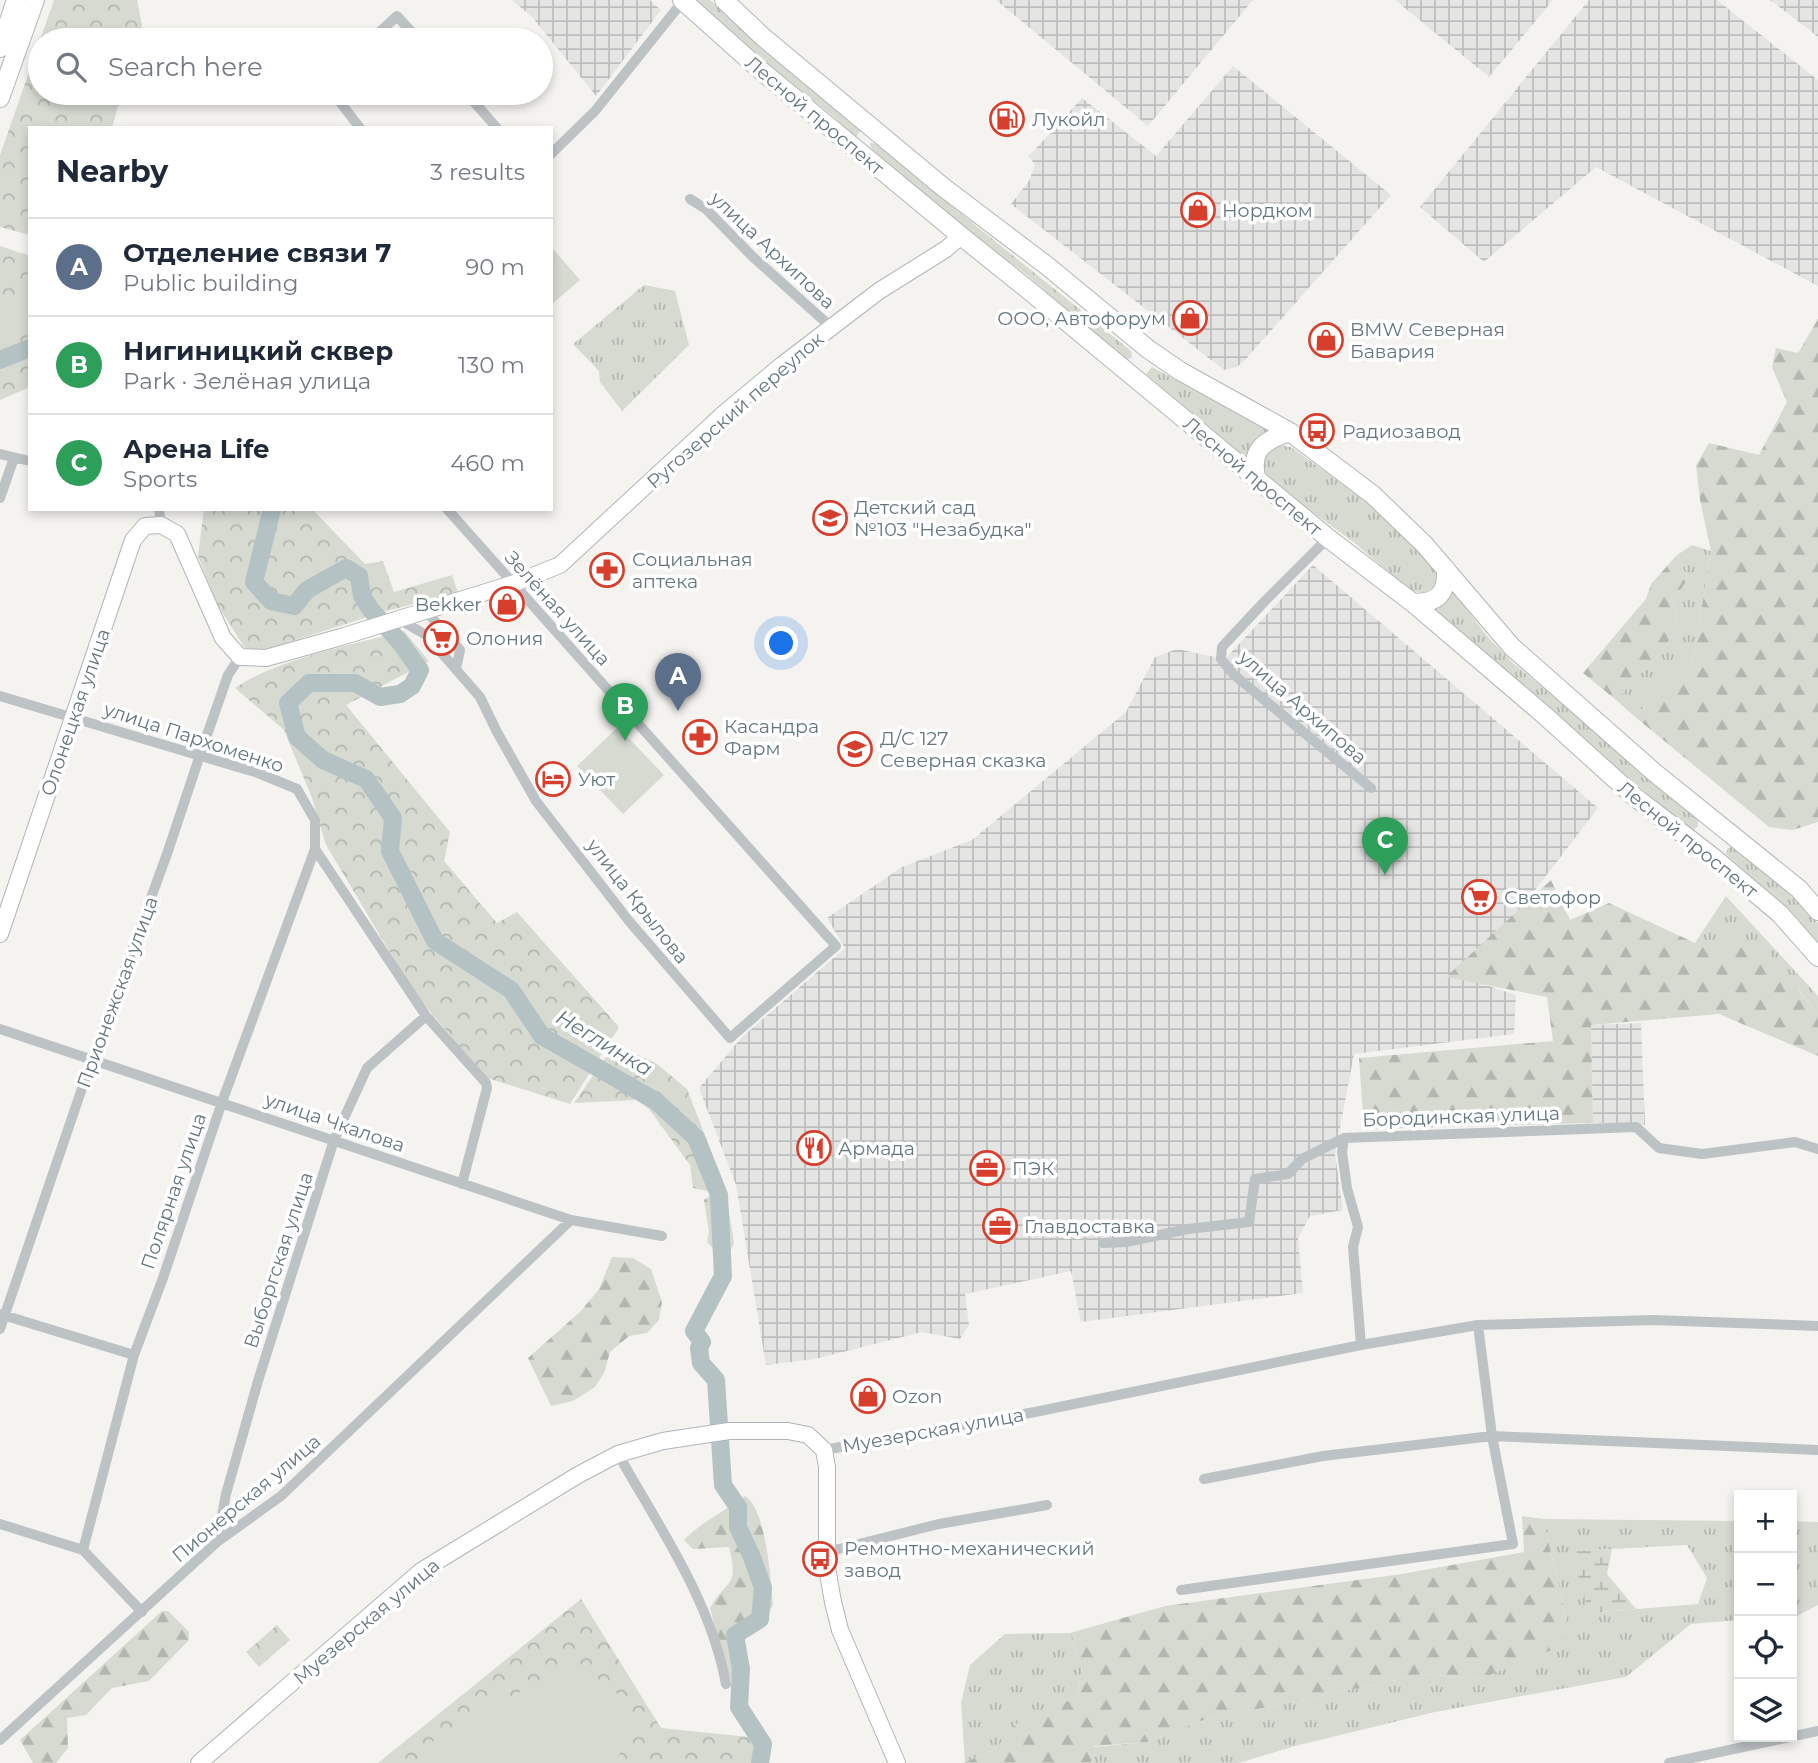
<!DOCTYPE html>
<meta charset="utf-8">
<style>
body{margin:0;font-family:Montserrat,sans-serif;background:#f2f2f3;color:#1f2937}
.controls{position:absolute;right:21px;bottom:21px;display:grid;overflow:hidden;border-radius:0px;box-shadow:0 4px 10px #0003}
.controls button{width:63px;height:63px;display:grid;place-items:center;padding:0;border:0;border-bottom:2px solid #e0e1e3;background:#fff;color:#1f2937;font:35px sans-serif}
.you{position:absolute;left:782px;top:644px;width:24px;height:24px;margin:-18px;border:5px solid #fff;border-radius:50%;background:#1a73e8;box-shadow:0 0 0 10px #1a73e833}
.badge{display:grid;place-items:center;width:46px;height:46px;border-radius:50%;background:#d73e2c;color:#fff;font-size:23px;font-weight:700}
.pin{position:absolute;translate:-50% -58px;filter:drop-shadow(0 2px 4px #0008)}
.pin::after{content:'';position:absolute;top:37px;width:24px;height:21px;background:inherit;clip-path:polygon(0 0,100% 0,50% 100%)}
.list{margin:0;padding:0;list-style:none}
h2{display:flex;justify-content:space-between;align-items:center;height:91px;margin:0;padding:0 28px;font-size:30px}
h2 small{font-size:23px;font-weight:400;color:#747a83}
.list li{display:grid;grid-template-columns:46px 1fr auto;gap:21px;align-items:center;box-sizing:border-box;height:98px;padding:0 28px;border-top:2px solid #e0e1e3}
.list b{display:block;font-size:26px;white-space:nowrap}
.list p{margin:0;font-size:23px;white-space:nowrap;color:#747a83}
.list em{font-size:23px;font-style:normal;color:#747a83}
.icon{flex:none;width:38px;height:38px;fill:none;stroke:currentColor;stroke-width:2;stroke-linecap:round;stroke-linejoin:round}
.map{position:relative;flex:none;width:1818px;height:1763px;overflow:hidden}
.search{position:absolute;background:#fff;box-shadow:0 4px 10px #0003;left:28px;top:28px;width:525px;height:77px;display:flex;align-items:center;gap:18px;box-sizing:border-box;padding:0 24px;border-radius:38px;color:#747a83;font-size:26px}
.panel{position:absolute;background:#fff;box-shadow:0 4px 10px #0003;left:28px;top:126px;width:525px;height:385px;border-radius:0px}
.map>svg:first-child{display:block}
.industrial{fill:url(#industrial-grid)}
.grass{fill:url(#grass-tufts);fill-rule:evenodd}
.forest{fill:url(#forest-firs)}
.wetland{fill:url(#wetland-marsh)}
.park{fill:url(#park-crowns)}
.pitch{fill:#d6dad1}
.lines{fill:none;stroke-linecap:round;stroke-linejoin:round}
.river{stroke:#b4c2c4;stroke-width:18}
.secondary-casing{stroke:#afb6b8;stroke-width:18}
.primary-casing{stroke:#b0b6b8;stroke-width:20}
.minor{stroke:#bdc2c4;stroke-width:10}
.secondary{stroke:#fff;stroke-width:16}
.primary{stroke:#fff;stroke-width:18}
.labels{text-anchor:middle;stroke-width:7;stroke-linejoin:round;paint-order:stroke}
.street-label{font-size:19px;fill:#64777f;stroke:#fff}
.poi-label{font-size:19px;fill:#64777f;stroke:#fff;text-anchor:start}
.water-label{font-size:21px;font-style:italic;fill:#60797d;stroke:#fff}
</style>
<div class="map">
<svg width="1818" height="1763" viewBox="0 0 1818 1763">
<defs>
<pattern id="industrial-grid" width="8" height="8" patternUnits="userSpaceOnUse" patternTransform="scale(1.75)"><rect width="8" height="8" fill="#e4e5e3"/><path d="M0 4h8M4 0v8" fill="none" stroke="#bcbebd"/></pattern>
<pattern id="grass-tufts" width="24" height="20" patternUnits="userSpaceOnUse" patternTransform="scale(1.75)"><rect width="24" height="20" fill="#d6dad1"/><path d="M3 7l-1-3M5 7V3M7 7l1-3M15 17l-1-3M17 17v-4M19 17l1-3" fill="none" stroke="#b1b6af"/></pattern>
<pattern id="forest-firs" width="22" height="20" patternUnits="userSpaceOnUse" patternTransform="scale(1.75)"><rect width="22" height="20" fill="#d6dad1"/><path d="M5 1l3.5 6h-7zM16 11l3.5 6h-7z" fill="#b1b6af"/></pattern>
<pattern id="wetland-marsh" width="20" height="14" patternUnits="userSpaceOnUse" patternTransform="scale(1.75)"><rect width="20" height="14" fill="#d6dad1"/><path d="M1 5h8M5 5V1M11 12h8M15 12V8" fill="none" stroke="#b1b6af"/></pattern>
<pattern id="park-crowns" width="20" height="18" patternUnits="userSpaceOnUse" patternTransform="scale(1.75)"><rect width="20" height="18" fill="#d6dad1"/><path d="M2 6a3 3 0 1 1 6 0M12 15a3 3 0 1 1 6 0" fill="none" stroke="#b1b6af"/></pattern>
</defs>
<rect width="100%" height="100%" fill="#f4f3f0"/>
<!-- industrial -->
<path class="industrial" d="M 512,0 L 650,0 L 661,10 L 596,96 L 532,17 Z
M 996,0 L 1253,0 L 1148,126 Z
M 1395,0 L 1553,0 L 1489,77 Z
M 1589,0 L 1717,0 L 1818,80 L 1818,286 L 1596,167 L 1484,262 L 1420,207 Z
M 1770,0 L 1818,0 L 1818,37 L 1807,28 Z
M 1233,66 L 1391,195 L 1245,360 L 1237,367 L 1224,370 L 1011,204 L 1029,181 L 1035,165 L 1029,156 L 1082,98 L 1156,156 Z
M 1313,565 L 1598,808 L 1522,907 L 1458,976 L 1516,995 L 1514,1034 L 1354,1054 L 1335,1154 L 1343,1210 L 1310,1216 L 1298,1238 L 1303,1293 L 1081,1322 L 1071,1271 L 965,1294 L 969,1325 L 960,1339 L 922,1332 L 815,1359 L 766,1365 L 736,1185 L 699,1088 L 742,1037 L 845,948 L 827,918 L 902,867 L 972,840 L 1126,712 L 1155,657 L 1177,649 L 1225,659 Z
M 1641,1023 L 1645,1125 L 1593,1123 L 1591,1025 Z"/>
<!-- grass -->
<path class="grass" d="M 696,0 L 710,0 L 770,55 L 865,130 L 859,132 L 856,138 L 833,116 L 765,62 Z
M 870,143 L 881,144 L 949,204 L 1131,351 L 1132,358 L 1124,360 L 1026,274 L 942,212 L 872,152 Z
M 644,285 L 675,291 L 689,345 L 622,411 L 600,382 L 599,371 L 573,344 Z
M 1152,367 L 1270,432 L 1257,437 L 1246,458 L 1146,374 Z
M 1277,445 L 1291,447 L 1372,506 L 1433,562 L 1438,572 L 1434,587 L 1424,593 L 1411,591 L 1351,540 L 1269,481 C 1258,466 1262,454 1277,445 Z
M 1692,545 L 1711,551 L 1693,662 L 1634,716 L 1616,700 L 1662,651 L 1678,626 L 1673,600 L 1688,579 L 1677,555 Z
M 1452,589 L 1486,635 L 1513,663 L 1698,818 L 1698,826 L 1694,830 L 1687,827 L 1432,612 L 1447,599 Z
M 1737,846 L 1779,883 L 1818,923 L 1818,943 L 1795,916 L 1726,854 L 1728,848 Z
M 1726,896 L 1818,996 L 1818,1015 L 1799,990 L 1695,943 Z
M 1543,1519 L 1739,1521 L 1739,1620 L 1691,1624 L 1626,1677 L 1435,1712 L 1295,1746 L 1239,1763 L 1091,1763 L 1093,1747 L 1147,1742 L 1200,1721 L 1425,1674 L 1481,1679 L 1567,1620 ZM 1687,1545 L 1707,1578 L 1698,1604 L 1589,1613 L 1572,1551 Z
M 1792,1521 L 1818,1522 L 1818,1605 L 1797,1616 L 1792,1616 Z
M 1070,1633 L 1082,1667 L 1077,1698 L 1024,1716 L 995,1749 L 965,1762 L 961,1703 L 970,1665 L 1005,1634 Z"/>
<!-- forest -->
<path class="forest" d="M 1818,319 L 1818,822 L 1793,830 L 1769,827 L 1634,716 L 1693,662 L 1711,551 L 1700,500 L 1696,465 L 1709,443 L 1759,455 L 1787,402 L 1772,367 L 1776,348 L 1798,353 Z
M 1677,555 L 1688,579 L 1673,600 L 1678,626 L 1662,651 L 1616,700 L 1583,673 L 1646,599 L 1651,584 Z
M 1551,880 L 1570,920 L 1609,903 L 1695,943 L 1768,951 L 1818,1015 L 1818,1056 L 1719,1014 L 1591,1025 L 1593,1123 L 1364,1129 L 1359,1058 L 1553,1041 L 1547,997 L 1446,977 Z
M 709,1196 L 727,1199 L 734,1243 L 731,1250 L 715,1250 L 707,1242 L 709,1232 L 704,1200 Z
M 612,1257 L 633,1258 L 651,1269 L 662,1302 L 659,1320 L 647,1333 L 629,1336 L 610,1352 L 604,1373 L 595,1387 L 573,1401 L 551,1406 L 528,1358 L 581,1311 L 599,1289 Z
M 745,1496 C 766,1508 771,1581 773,1605 L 770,1610 L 730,1633 L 738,1676 L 732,1680 L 728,1677 L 710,1608 C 728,1577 739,1589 729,1547 L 693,1549 L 684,1540 C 701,1522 726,1511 745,1496 Z
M 1522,1516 L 1543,1519 L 1567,1620 L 1561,1646 L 1480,1679 L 1425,1674 L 1200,1721 L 1147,1742 L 1094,1746 L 1091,1763 L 963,1763 L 995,1749 L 1023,1716 L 1077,1698 L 1082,1667 L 1070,1633 L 1165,1606 L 1402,1574 L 1524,1552 Z
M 162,1611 L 168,1611 L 189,1632 L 189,1640 L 149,1681 L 112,1688 L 86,1715 L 67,1718 L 68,1748 L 56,1763 L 33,1763 L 20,1740 Z"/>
<!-- wetland -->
<path class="wetland" d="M 1612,1549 L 1607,1574 L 1636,1609 L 1589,1613 L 1571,1551 Z"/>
<!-- park -->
<path class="park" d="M 54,0 L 137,0 L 142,25 L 138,40 L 40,40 Z
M 40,41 L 40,93 L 122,93 L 112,128 L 30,128 L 30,235 L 0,227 L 0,155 Z
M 0,246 L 30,256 L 30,387 L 0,400 Z
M 204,509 L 312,509 L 365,564 L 383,561 L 394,592 L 452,575 L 458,593 L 386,611 L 265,650 L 245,648 L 218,606 L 198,556 Z
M 404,631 L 429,661 L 346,705 L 450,832 L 444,861 L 497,923 L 517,912 L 619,1027 L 570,1104 L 487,1078 L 415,994 L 326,845 L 312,798 L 284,730 L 235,688 C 277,659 353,645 404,631 Z
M 615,1044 L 657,1064 L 687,1089 L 724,1184 L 708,1191 L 693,1188 L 690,1165 L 649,1109 L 636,1100 L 574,1103 Z
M 581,1599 L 661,1728 L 749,1737 L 762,1763 L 378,1763 Z
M 277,1625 L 290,1640 L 259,1667 L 246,1652 Z"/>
<!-- pitch -->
<path class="pitch" d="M 554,250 L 580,280 L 551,305 L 551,252 Z
M 30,299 L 30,325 L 1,327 L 1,301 Z
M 618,727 L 664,775 L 623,814 L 577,766 Z
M 560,1673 L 588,1674 L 613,1687 L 627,1711 L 627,1742 L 614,1763 L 418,1763 L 430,1743 L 535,1683 Z"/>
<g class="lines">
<!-- river -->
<path class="river" d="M 0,360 L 30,348
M 272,509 L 254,582 L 271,601 L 294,606 L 307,590 L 346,568 L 359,576 L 362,596 L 371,610 L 399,641 L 420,670 L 412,686 L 400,694 L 380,697 L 355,683 L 309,683 L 288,703 L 297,737 L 323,760 L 366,779 L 393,818 L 390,851 L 435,941 L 511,990 L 542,1036 L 656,1101 L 696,1138 L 719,1195 L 723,1276 L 694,1331 L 702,1342 L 699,1348 L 701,1363 L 716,1380 L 723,1485 L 738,1507 L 738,1527 L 752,1557 L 763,1588 L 760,1619 L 735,1635 L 741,1669 L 739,1707 L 763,1744 L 760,1763"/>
<!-- secondary casing -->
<g class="secondary-casing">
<path id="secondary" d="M 0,934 L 133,540 L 145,526 L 161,525 L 177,534 L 223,638 L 240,657 L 266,658 L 341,637 L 512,584 L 560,565 L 721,416 L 782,365 L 879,291 L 946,249 L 961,236
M 199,1763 L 421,1571 L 578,1475 L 618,1454 L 663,1441 L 729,1431 L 788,1431 L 808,1435 L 824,1450 L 827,1467 L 827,1568 L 833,1602 L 840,1630 L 897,1763"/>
</g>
<!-- primary casing -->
<g class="primary-casing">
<path id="primary" d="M 682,0 L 758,68 L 961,236 L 1026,288 L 1328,538 L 1413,603 L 1543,714 L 1635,797 L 1714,858 L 1780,914 L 1818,957
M 724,0 L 763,37 L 943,187 L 1046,265 L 1148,349 L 1180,371 L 1290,432 L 1373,495 L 1424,544 L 1512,647 L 1655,773 L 1799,889 L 1818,911
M 0,48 L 16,0
M 0,98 L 35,0
M 1256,477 C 1250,449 1265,440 1290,432
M 1413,603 C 1438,603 1447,594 1446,569"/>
</g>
<!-- minor -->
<path class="minor" d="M 371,40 L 397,16 L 419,40
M 333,93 L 360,128
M 466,93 L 497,128
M 551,154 L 595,111 L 683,1
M 690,199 L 706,209 L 753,257 L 831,327
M 0,454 L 30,461
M 0,498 L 14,458
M 159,509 L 161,525
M 1328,538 L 1264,602 L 1222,647 L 1221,659 L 1233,674 L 1371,788
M 426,611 L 460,650 L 456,669
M 400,620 L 426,635 L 480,697 L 497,732 L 536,801 L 629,921 L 730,1038 L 836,946 L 447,509
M 0,696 L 258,773 L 297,789 L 315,820 L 315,849 L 426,1016 L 486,1083 L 487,1088 L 462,1184
M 0,1029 L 571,1220 L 662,1236
M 1344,1138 L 1342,1152 L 1347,1188 L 1358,1227 L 1353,1247 L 1361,1345
M 1103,1243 L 1126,1242 L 1188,1229 L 1249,1222 L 1255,1179 L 1288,1174 L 1302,1159 L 1344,1138 L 1636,1127 L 1659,1148 L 1702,1154 L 1795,1142 L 1818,1149
M 0,1314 L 134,1355
M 0,1329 L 92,1059 L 167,854 L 200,755 L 228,675 L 240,657
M 824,1450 L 1035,1412 L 1361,1345 L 1478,1325 L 1653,1320 L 1818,1326
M 618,1454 C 659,1527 710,1599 726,1684
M 1204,1479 L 1323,1456 L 1492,1436 L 1818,1450
M 0,1524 L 83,1550 L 142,1612
M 217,1542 L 226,1494 L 258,1381 L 334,1140 L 367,1068 L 426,1016
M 83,1550 L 134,1355 L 163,1278 L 222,1102 L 315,849
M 827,1552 L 939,1524 L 1047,1505
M 1181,1590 L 1513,1544 L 1492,1436 L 1478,1325
M 0,1740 L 217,1542 L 281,1496 L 571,1220
M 1669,1763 L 1818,1731"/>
<!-- secondary -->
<use href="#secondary" class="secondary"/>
<!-- primary -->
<use href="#primary" class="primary"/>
</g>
<!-- icons -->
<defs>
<g id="fuel-ring" transform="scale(1.75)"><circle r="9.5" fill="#fff" stroke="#d73e2c" stroke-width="1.5"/><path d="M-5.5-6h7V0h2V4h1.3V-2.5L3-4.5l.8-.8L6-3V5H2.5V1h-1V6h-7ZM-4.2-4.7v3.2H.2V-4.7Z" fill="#d73e2c"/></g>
<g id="shop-ring" transform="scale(1.75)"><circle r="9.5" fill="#fff" stroke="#d73e2c" stroke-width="1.5"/><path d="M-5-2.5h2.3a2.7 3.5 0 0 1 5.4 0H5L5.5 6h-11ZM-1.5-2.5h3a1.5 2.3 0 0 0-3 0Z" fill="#d73e2c"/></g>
<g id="bus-ring" transform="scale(1.75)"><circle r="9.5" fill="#fff" stroke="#d73e2c" stroke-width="1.5"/><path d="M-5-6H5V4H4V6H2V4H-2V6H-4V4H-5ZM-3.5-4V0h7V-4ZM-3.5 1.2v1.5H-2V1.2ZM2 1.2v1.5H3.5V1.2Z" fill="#d73e2c"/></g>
<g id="school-ring" transform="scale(1.75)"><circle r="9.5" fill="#fff" stroke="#d73e2c" stroke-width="1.5"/><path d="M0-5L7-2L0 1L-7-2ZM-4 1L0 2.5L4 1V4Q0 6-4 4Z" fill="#d73e2c"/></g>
<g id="pharmacy-ring" transform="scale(1.75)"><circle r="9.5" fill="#fff" stroke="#d73e2c" stroke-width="1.5"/><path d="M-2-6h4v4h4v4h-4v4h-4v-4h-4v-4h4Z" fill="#d73e2c"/></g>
<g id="supermarket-ring" transform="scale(1.75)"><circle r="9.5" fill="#fff" stroke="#d73e2c" stroke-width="1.5"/><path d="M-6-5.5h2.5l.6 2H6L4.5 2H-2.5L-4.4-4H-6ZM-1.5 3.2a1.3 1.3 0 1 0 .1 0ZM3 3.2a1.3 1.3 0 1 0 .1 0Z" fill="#d73e2c"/></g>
<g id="hotel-ring" transform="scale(1.75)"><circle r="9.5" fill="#fff" stroke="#d73e2c" stroke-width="1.5"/><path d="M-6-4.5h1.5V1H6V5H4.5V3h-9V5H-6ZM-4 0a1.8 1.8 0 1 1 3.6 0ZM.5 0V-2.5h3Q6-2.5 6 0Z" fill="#d73e2c"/></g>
<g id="restaurant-ring" transform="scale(1.75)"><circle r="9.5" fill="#fff" stroke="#d73e2c" stroke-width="1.5"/><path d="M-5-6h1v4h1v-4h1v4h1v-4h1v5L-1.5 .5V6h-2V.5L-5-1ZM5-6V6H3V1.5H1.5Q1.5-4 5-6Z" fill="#d73e2c"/></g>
<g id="office-ring" transform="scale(1.75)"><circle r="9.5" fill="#fff" stroke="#d73e2c" stroke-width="1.5"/><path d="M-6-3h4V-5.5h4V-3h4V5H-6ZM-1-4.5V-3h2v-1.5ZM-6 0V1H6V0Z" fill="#d73e2c"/></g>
</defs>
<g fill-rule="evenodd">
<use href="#fuel-ring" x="1007" y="119"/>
<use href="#shop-ring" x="1198" y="210"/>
<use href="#shop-ring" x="1190" y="318"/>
<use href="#shop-ring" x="1326" y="340"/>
<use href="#bus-ring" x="1317" y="431"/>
<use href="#school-ring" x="830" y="518"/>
<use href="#pharmacy-ring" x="607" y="570"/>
<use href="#shop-ring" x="507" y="604"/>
<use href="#supermarket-ring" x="441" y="638"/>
<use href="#pharmacy-ring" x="700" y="737"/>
<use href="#school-ring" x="855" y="749"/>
<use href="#hotel-ring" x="553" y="779"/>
<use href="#supermarket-ring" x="1479" y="897"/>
<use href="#restaurant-ring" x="814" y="1148"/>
<use href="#office-ring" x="987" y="1168"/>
<use href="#office-ring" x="1000" y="1226"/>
<use href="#shop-ring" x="868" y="1396"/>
<use href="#bus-ring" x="820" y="1559"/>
</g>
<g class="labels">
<!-- street labels -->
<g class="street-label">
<text transform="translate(815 115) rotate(40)" y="7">Лесной проспект</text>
<text transform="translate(773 250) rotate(43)" y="7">улица Архипова</text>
<text transform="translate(735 410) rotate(-41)" y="7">Ругозерский переулок</text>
<text transform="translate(1253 476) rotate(40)" y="7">Лесной проспект</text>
<text transform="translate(558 608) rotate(48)" y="7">Зелёная улица</text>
<text transform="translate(1303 707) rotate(41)" y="7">улица Архипова</text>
<text transform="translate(75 712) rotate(-71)" y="7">Олонецкая улица</text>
<text transform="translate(194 737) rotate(18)" y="7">улица Пархоменко</text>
<text transform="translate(1688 839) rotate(39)" y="7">Лесной проспект</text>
<text transform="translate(638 901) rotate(52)" y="7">улица Крылова</text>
<text transform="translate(117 992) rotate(-70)" y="7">Прионежская улица</text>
<text transform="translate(1461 1116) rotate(-2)" y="7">Бородинская улица</text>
<text transform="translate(335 1122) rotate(19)" y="7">улица Чкалова</text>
<text transform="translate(173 1191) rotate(-71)" y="7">Полярная улица</text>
<text transform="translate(278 1260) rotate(-72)" y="7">Выборгская улица</text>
<text transform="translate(933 1430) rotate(-10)" y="7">Муезерская улица</text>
<text transform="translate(246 1498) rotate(-40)" y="7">Пионерская улица</text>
<text transform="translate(366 1621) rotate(-40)" y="7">Муезерская улица</text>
</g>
<!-- poi labels -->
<g class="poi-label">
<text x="1032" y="126">Лукойл</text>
<text x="1222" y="217">Нордком</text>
<text x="1166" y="325" text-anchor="end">ООО, Автофорум</text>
<text x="1350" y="336">BMW Северная<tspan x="1350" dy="22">Бавария</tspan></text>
<text x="1342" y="438">Радиозавод</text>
<text x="854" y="514">Детский сад<tspan x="854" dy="22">№103 "Незабудка"</tspan></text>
<text x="632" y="566">Социальная<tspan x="632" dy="22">аптека</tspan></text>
<text x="482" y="611" text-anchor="end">Bekker</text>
<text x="466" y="645">Олония</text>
<text x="724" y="733">Касандра<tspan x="724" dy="22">Фарм</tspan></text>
<text x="880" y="745">Д/С 127<tspan x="880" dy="22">Северная сказка</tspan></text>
<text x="578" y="786">Уют</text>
<text x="1504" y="904">Светофор</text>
<text x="838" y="1155">Армада</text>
<text x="1012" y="1175">ПЭК</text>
<text x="1024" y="1233">Главдоставка</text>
<text x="892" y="1403">Ozon</text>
<text x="844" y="1555">Ремонтно-механический<tspan x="844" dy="22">завод</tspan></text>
</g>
<!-- water labels -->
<g class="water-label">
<text transform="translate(604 1043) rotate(31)" y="7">Неглинка</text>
</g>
</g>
</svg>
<div class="controls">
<button>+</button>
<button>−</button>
<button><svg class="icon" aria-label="locate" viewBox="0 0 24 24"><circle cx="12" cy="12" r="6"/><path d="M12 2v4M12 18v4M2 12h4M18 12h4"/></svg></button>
<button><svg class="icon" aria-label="layers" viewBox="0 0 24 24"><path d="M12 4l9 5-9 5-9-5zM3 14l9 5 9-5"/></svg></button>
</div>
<div class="you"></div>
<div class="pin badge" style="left:678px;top:711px;background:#5c6f8a">A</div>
<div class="pin badge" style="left:625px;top:741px;background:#2e9e5b">B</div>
<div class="pin badge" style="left:1385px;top:875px;background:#2e9e5b">C</div>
<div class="search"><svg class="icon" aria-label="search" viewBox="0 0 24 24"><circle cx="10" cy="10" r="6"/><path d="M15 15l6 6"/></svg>Search here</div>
<section class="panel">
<h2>Nearby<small>3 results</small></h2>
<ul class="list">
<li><span class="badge" style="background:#5c6f8a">A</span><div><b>Отделение связи 7</b><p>Public building</p></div><em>90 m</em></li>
<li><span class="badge" style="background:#2e9e5b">B</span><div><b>Нигиницкий сквер</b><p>Park · Зелёная улица</p></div><em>130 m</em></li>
<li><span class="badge" style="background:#2e9e5b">C</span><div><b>Арена Life</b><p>Sports</p></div><em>460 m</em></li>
</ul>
</section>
</div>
